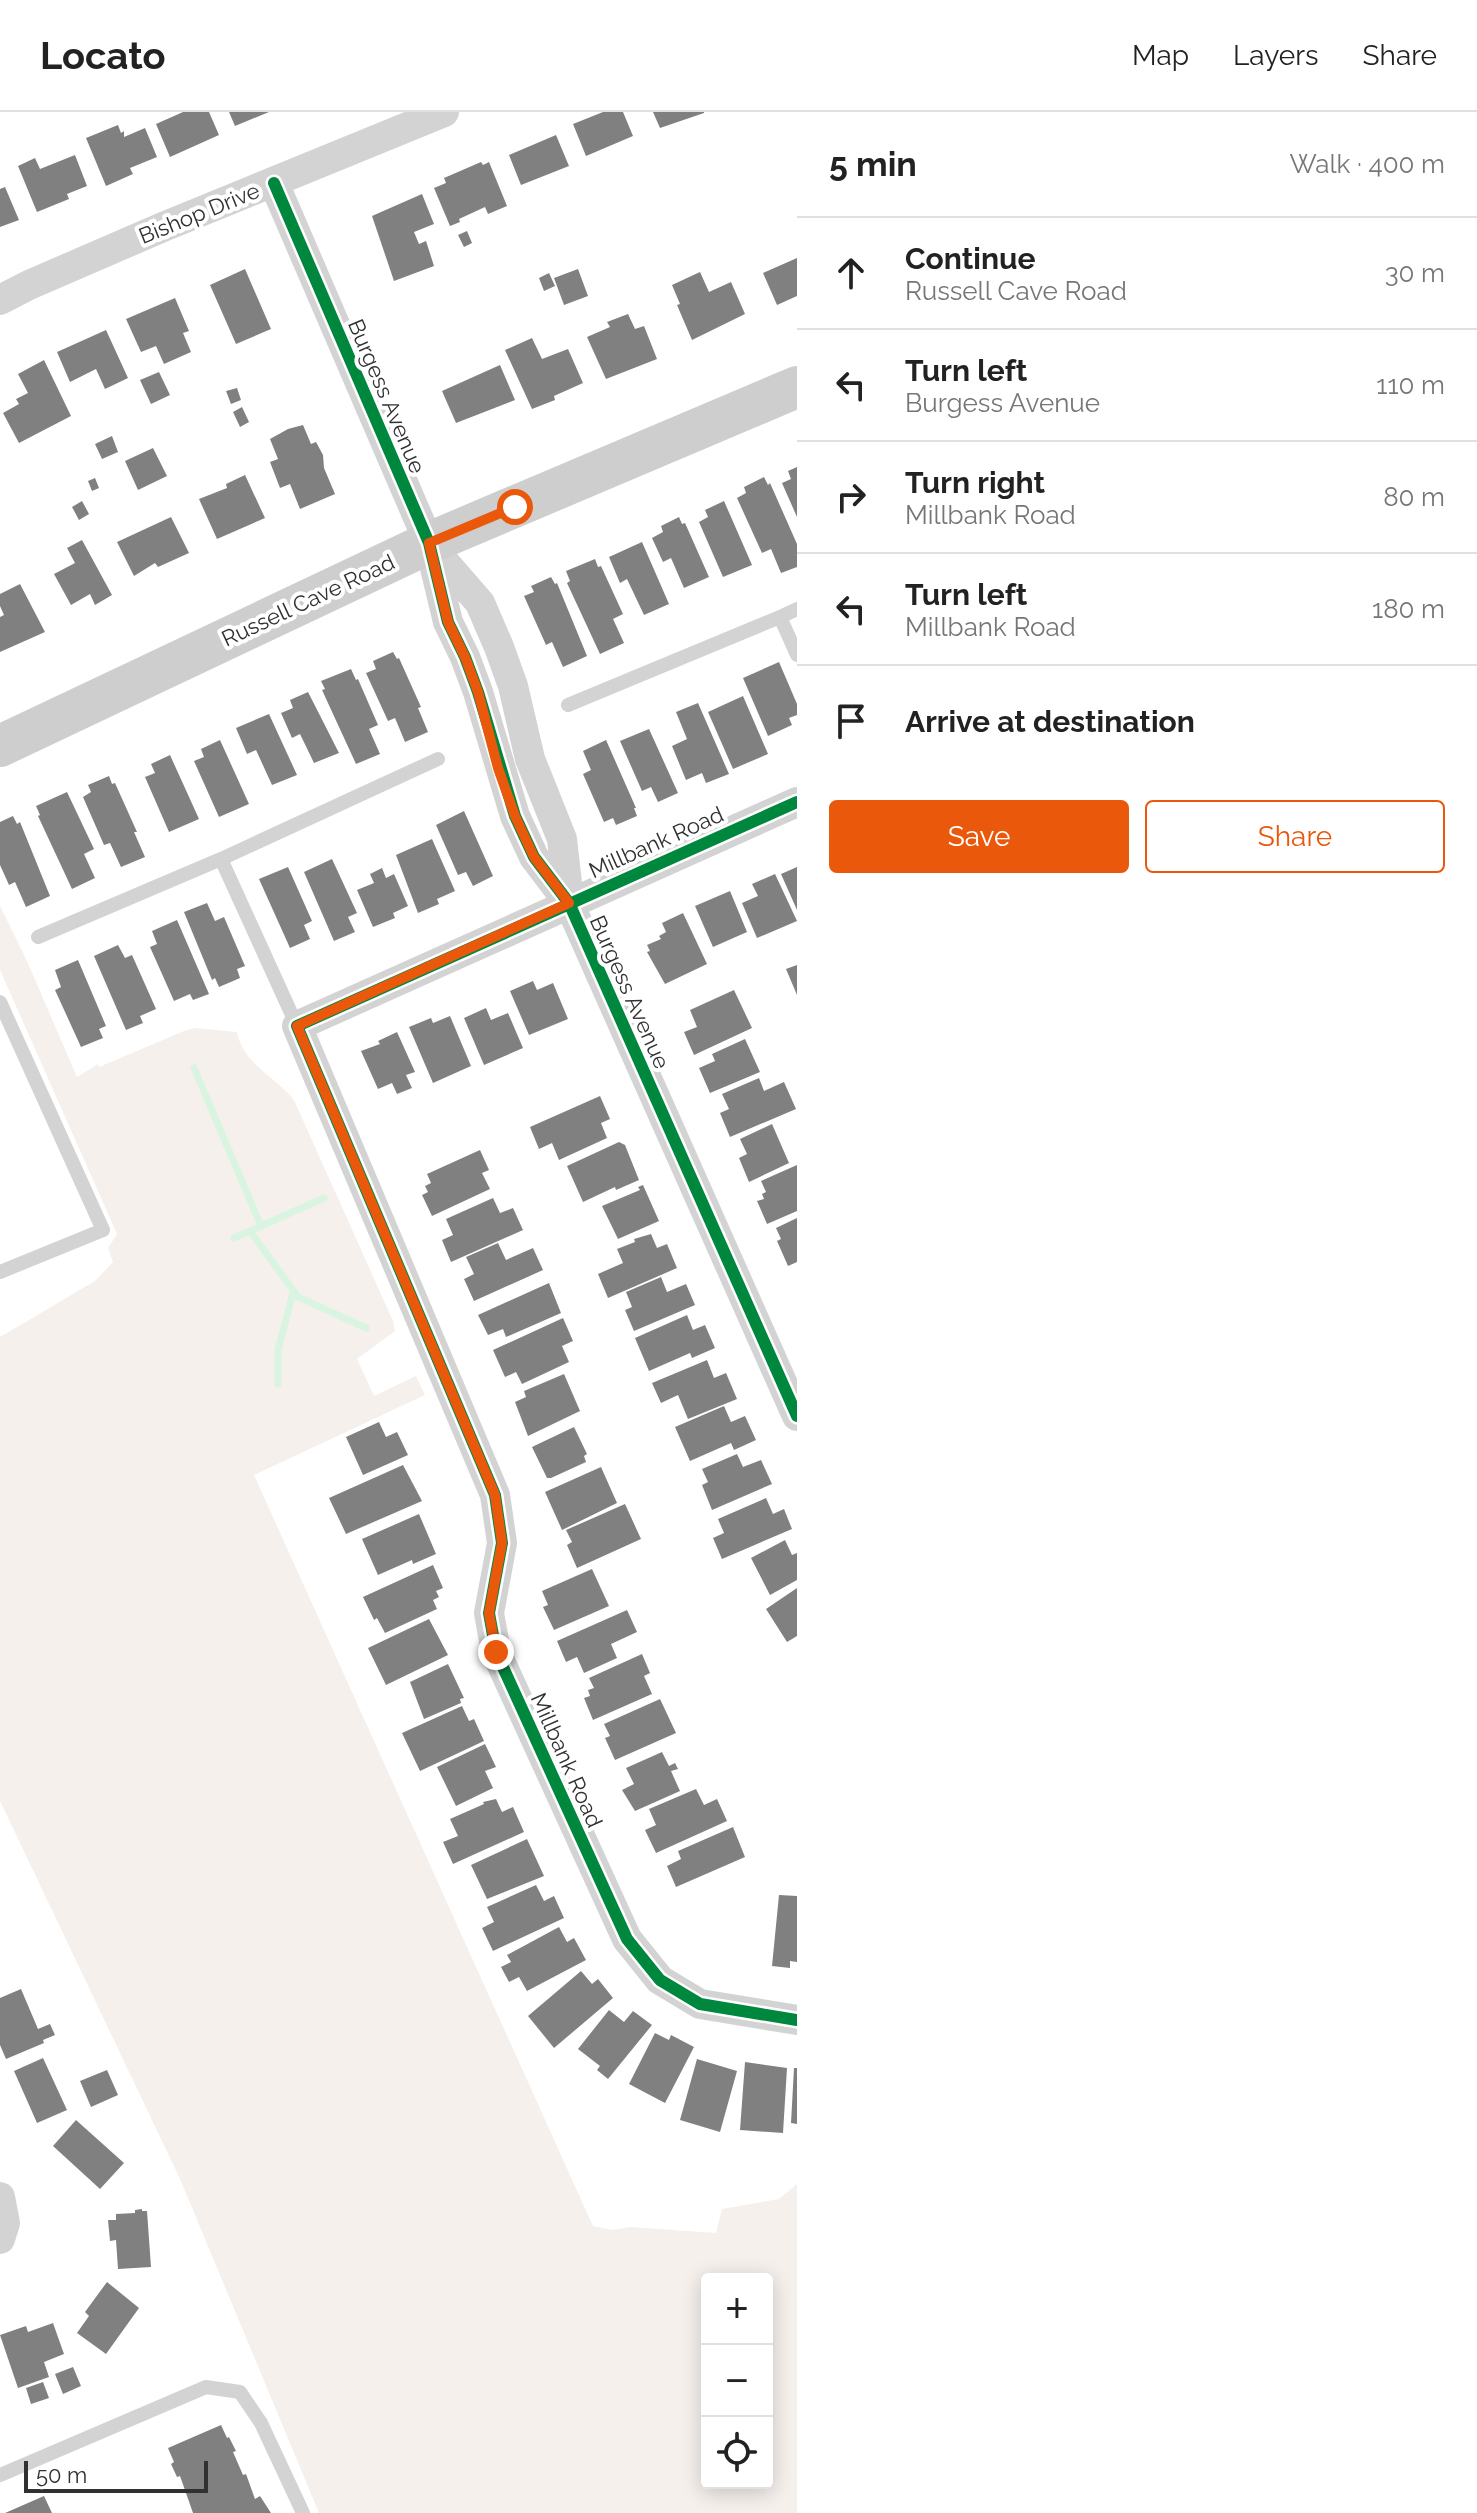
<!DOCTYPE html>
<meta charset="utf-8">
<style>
body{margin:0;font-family:Raleway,sans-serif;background:#f2f2f2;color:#222}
.controls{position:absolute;right:24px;bottom:24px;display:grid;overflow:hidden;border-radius:8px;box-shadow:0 4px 20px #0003}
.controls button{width:72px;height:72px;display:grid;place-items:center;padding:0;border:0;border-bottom:2px solid #e0e0e0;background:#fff;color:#222;font:40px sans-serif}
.scale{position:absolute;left:24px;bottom:20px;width:184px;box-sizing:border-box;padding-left:8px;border:4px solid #313131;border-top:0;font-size:22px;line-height:28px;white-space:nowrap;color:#313131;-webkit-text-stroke:6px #fff;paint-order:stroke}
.stop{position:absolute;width:24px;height:24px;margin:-18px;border:6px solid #ea580c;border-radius:50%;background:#fff}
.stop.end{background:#ea580c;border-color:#fff;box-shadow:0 2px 8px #0008}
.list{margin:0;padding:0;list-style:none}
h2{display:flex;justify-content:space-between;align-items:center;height:104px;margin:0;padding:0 32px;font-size:34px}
h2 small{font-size:26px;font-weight:400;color:#767676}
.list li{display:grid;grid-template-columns:52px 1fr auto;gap:24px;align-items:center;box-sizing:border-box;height:112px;padding:0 32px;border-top:2px solid #e0e0e0}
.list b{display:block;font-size:30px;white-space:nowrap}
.list p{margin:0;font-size:26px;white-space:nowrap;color:#767676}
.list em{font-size:26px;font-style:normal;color:#767676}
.actions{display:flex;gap:16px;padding:24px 32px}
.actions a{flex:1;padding:18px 0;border:2px solid #ea580c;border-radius:8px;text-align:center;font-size:28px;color:#ea580c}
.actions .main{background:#ea580c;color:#fff}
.icon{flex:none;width:44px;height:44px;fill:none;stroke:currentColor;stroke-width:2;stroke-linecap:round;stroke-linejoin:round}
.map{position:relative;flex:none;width:797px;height:2401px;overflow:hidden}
header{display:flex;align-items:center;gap:48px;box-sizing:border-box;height:112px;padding:0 40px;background:#fff;border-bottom:2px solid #e0e0e0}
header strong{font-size:38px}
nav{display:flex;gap:44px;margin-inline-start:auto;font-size:28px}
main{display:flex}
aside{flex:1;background:#fff}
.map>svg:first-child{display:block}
.green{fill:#f6f0ed;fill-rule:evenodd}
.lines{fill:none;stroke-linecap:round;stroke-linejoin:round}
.stream{stroke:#d9f4e0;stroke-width:7}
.building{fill:#808080}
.lane{stroke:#d3d3d3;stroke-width:14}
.street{stroke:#d3d3d3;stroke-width:30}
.secondary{stroke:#cecece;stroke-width:42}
.cycleway-casing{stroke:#fff;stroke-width:17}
.cycleway{stroke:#00873e;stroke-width:12}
.route{stroke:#ea580c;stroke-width:10}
.labels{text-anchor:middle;stroke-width:8;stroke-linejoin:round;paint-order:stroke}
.street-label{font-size:22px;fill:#313131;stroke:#fff}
</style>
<header>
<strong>Locato</strong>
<nav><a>Map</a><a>Layers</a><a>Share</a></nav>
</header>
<main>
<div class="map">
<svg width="797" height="2401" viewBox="0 0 797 2401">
<rect width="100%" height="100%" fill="#fff"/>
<!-- green -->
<path class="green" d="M 0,794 L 27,849 L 77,965 L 98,952 L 99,955 L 184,919 L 195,916 L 237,920 C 243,952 275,964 294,988 L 393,1209 L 395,1219 L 357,1247 L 374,1284 L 416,1264 L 425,1283 L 254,1363 L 593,2114 L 612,2118 L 630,2115 L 716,2121 L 722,2097 L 779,2087 L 797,2072 L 797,2401 L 319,2401 L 180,2067 L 0,1689 L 0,1225 L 95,1169 L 113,1150 L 108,1136 L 117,1122 L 0,858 ZM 707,2167 L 767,2167 L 767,2371 L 707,2371 Z"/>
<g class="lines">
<!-- stream -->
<path class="stream" d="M 194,956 L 261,1114 L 234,1126
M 261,1114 L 324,1086
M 250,1119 L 298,1185 L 366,1216
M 278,1272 L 278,1238 L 293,1181"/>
</g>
<!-- building -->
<path class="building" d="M 183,0 L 209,0 L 219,23 L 170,45 L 156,12 Z
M 229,0 L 269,0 L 235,14 Z
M 603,0 L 623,0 L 633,24 L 586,44 L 573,12 Z
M 653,0 L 704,0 L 704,1 L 660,16 Z
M 118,13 L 121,21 L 124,19 L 124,25 L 145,16 L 157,45 L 130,56 L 133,62 L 106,74 L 86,26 Z
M 556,23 L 569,54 L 521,73 L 509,43 Z
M 75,43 L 87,74 L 67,82 L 69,87 L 37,100 L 18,54 L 35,46 L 40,57 Z
M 481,50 L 483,53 L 489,50 L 507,94 L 488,102 L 485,95 L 459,107 L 460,110 L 450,114 L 434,76 L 446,71 L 444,66 Z
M 5,75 L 19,108 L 0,115 L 0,77 Z
M 422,82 L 434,112 L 414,120 L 419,132 L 426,129 L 434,154 L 394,169 L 372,104 Z
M 467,119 L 472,131 L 464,135 L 458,123 Z
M 797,146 L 797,184 L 777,193 L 763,161 Z
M 245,157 L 271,217 L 236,232 L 210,173 Z
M 578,157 L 588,184 L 564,193 L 554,166 Z
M 700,160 L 709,180 L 731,170 L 745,202 L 692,228 L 677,193 L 680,192 L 672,173 Z
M 549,161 L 555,174 L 544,179 L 539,166 Z
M 175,186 L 189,219 L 183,221 L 191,240 L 164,252 L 156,234 L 141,240 L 126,207 Z
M 628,202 L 635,217 L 644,214 L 657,247 L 606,267 L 587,225 L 610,215 L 607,210 Z
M 106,218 L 128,266 L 105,277 L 96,257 L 70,270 L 57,240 Z
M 532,226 L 542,247 L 568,237 L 583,271 L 554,284 L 555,288 L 532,297 L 505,238 Z
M 44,248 L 71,304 L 19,331 L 3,301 L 19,292 L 16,287 L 28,281 L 18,262 Z
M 500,253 L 515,288 L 456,311 L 442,279 Z
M 159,260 L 170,283 L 151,292 L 140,268 Z
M 237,276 L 241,288 L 231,292 L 226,279 Z
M 242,295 L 249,310 L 240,315 L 233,300 Z
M 303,313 L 311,332 L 316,330 L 323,343 L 324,356 L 335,382 L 300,397 L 290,372 L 280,376 L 270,350 L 278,347 L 270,327 L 288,317 Z
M 112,324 L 118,340 L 102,347 L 95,332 Z
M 153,336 L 167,364 L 138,378 L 125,349 Z
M 797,355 L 797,405 L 782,371 L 791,367 L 788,359 Z
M 245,363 L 265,406 L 217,427 L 199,387 L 227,376 L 226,372 Z
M 764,365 L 768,373 L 770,371 L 797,432 L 797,455 L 781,461 L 771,437 L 762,441 L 737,386 L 746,381 L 744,375 Z
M 95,366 L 99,376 L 92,379 L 88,369 Z
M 82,389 L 89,402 L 79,408 L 72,395 Z
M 724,389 L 752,453 L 723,465 L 699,410 L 708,405 L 705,398 Z
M 171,405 L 189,441 L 158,455 L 155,451 L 134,464 L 117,430 Z
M 679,405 L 682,412 L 685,411 L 709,465 L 684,476 L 671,446 L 663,450 L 652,426 L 663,420 L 661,414 Z
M 82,428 L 112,483 L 95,493 L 90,482 L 71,493 L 54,462 L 75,451 L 67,436 Z
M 642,430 L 669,492 L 644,503 L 627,467 L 620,471 L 609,445 Z
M 595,447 L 598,455 L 601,454 L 623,502 L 613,507 L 624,531 L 600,542 L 567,471 L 570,469 L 566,459 Z
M 551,465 L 555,472 L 557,471 L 587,544 L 563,555 L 552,530 L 546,533 L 524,484 L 534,480 L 531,474 Z
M 20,472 L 45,520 L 0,540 L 0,505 L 4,503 L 0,494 L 0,482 Z
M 393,540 L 397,547 L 399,546 L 421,595 L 418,596 L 428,620 L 405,630 L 395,606 L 388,609 L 366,561 L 376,557 L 373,549 Z
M 779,550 L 797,592 L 797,603 L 789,606 L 792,613 L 768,624 L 743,566 Z
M 351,557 L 356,568 L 358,567 L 378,613 L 369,617 L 380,642 L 356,652 L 322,578 L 325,577 L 321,569 Z
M 308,580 L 339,641 L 314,651 L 300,622 L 292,626 L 281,601 L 293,596 L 290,588 Z
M 743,584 L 768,642 L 733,657 L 708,600 Z
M 698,591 L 729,662 L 706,671 L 702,661 L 686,668 L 672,634 L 687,627 L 676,600 Z
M 269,602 L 297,663 L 272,673 L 256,638 L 247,642 L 236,616 Z
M 649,617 L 678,681 L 658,690 L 651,675 L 642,679 L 620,629 Z
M 220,628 L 249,692 L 219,705 L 194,649 L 204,645 L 201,637 Z
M 606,628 L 636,696 L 634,696 L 637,704 L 616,713 L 613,706 L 604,710 L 583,662 L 591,658 L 583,639 Z
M 170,643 L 199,707 L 169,720 L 145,665 L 155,661 L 151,652 Z
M 109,664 L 112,672 L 115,671 L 137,720 L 134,720 L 145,745 L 121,755 L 110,731 L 104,733 L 83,685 L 91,680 L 88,673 Z
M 67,680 L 94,737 L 84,742 L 95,766 L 72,777 L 38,704 L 40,703 L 36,694 Z
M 464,699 L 493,764 L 473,774 L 466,760 L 458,763 L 436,713 Z
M 13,704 L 17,712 L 20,710 L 50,784 L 26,795 L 15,770 L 9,773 L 0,753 L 0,710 Z
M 432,727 L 455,779 L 437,787 L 439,792 L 418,801 L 396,743 Z
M 332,747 L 357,801 L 348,805 L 355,820 L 334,829 L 304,760 Z
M 288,755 L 312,809 L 304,813 L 310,827 L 290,836 L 259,767 Z
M 797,755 L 797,798 L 781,762 Z
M 382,756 L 386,766 L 394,762 L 408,794 L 393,801 L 395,806 L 373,815 L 357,778 L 374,771 L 370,762 Z
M 775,762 L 797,809 L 757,826 L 742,791 L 758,784 L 752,772 Z
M 730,779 L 747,820 L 713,835 L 695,794 Z
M 207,791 L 215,809 L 224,805 L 245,854 L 237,857 L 240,866 L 219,875 L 215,866 L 212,868 L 184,800 Z
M 683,801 L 707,852 L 665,872 L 647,840 L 650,839 L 647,833 L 661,827 L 659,824 L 666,820 L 662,811 Z
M 177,808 L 209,882 L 193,888 L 190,882 L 174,889 L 150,835 L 157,832 L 152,819 Z
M 118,833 L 125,846 L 132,843 L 156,897 L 140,904 L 143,911 L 126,918 L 94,844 Z
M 78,848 L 106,914 L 99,917 L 103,926 L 81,935 L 55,878 L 61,875 L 55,858 Z
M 797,853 L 797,883 L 786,857 Z
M 533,869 L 537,878 L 553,871 L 568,907 L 529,923 L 510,879 Z
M 734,878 L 752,916 L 694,943 L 684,920 L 697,915 L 690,898 Z
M 486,896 L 491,908 L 508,901 L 523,936 L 484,953 L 464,906 Z
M 450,904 L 471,954 L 433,971 L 409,915 L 431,906 L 433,911 Z
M 397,920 L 415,960 L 406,963 L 412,976 L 397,982 L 392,971 L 378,977 L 361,939 L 380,932 L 378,929 Z
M 745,927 L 760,960 L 710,981 L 699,956 L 715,949 L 712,942 Z
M 759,966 L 764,979 L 784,970 L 796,997 L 730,1025 L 720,1001 L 729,997 L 722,982 Z
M 600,984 L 610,1007 L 601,1011 L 607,1026 L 559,1048 L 552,1031 L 539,1037 L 530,1015 Z
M 772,1012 L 789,1051 L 749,1070 L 739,1046 L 747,1042 L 740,1027 Z
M 619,1030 L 625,1033 L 639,1068 L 616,1078 L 615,1075 L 583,1090 L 567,1054 Z
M 480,1038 L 489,1058 L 482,1061 L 490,1077 L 432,1104 L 422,1083 L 428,1080 L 425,1074 L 431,1071 L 427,1062 Z
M 797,1053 L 797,1099 L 767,1112 L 757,1089 L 764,1087 L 762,1082 L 766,1080 L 761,1069 Z
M 643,1073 L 659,1109 L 618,1127 L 602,1094 L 640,1078 L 638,1075 Z
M 493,1086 L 500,1101 L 513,1096 L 523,1118 L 451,1150 L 442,1128 L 453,1123 L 446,1107 Z
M 797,1106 L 797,1150 L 788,1154 L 777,1129 L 781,1127 L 776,1116 Z
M 651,1122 L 657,1136 L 667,1132 L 677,1156 L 608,1186 L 598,1162 L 623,1151 L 617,1137 L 635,1130 L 634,1127 Z
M 498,1131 L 506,1148 L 533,1136 L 543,1158 L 474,1189 L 464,1167 L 474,1162 L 466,1145 Z
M 661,1165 L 667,1180 L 686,1172 L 695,1193 L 634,1219 L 625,1198 L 632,1195 L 626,1180 Z
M 549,1171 L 561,1201 L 506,1225 L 503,1217 L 488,1223 L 478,1203 Z
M 687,1203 L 693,1218 L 705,1213 L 715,1236 L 692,1246 L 690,1241 L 649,1259 L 635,1226 Z
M 563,1206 L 573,1229 L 562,1234 L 569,1250 L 522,1272 L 516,1260 L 505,1265 L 493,1238 Z
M 707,1248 L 714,1266 L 726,1261 L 737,1287 L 688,1307 L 678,1283 L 661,1291 L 652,1271 Z
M 564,1262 L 580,1299 L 528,1324 L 515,1290 L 526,1285 L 524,1279 Z
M 724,1294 L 731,1310 L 745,1304 L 756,1328 L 734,1338 L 731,1331 L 690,1349 L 675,1315 Z
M 379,1310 L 386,1325 L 397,1320 L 408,1343 L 363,1363 L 346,1325 Z
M 574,1315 L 587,1342 L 584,1344 L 586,1350 L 551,1366 L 547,1366 L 532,1335 Z
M 737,1342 L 743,1355 L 761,1348 L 772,1372 L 712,1398 L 702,1373 L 708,1370 L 702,1357 Z
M 403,1353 L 422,1389 L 346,1422 L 329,1386 Z
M 601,1355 L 617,1391 L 562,1418 L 545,1380 Z
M 766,1386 L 773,1402 L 784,1397 L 792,1417 L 722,1447 L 713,1426 L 724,1421 L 718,1407 Z
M 625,1392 L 641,1427 L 577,1456 L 567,1433 L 572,1430 L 566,1418 Z
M 419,1402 L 436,1442 L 413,1452 L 412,1448 L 378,1463 L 362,1427 Z
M 785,1428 L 792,1443 L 797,1441 L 797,1468 L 770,1483 L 751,1446 Z
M 433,1453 L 443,1476 L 436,1479 L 439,1485 L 433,1488 L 437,1497 L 385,1521 L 377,1506 L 374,1508 L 363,1485 Z
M 592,1457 L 609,1494 L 554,1518 L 543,1495 L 548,1493 L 542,1479 Z
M 797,1476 L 797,1524 L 787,1530 L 766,1497 Z
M 627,1498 L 637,1520 L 611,1532 L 617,1546 L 584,1561 L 577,1545 L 566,1550 L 557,1529 Z
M 429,1507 L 448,1543 L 386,1573 L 368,1536 Z
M 642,1542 L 650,1561 L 644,1564 L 652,1582 L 593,1608 L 584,1586 L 590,1584 L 588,1578 L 594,1576 L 589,1566 Z
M 448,1552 L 464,1586 L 460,1587 L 461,1591 L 424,1607 L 410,1570 Z
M 660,1587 L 676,1621 L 615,1648 L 605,1626 L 610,1624 L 604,1612 Z
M 462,1594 L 469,1609 L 474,1607 L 484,1629 L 420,1659 L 402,1621 Z
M 485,1632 L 496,1655 L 485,1659 L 493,1676 L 456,1694 L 437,1655 Z
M 662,1640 L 669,1654 L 675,1651 L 678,1657 L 671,1659 L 680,1679 L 635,1699 L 622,1678 L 634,1672 L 626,1656 Z
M 696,1677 L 704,1693 L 717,1687 L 727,1709 L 656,1741 L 645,1718 L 656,1713 L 649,1697 Z
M 496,1687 L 502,1700 L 513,1695 L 524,1720 L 453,1752 L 443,1730 L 458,1724 L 450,1707 L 484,1692 L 483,1690 Z
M 733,1715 L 745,1745 L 676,1775 L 667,1754 L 681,1747 L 678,1739 Z
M 527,1727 L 544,1764 L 487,1787 L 471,1753 Z
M 536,1773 L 544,1789 L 554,1784 L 564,1806 L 493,1839 L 482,1816 L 494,1810 L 487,1795 Z
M 779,1783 L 797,1784 L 797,1850 L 790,1849 L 790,1856 L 772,1854 Z
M 559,1815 L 567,1830 L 574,1826 L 586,1848 L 527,1879 L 519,1865 L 509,1870 L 501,1855 L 511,1850 L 507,1843 Z
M 581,1859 L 592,1872 L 598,1867 L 613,1886 L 554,1936 L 528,1904 Z
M 21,1877 L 38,1917 L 50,1912 L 55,1923 L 43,1928 L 44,1931 L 6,1947 L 0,1933 L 0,1886 Z
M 609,1898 L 624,1910 L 633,1899 L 652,1913 L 608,1967 L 597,1958 L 600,1954 L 578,1937 Z
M 655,1921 L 669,1928 L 671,1923 L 694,1935 L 665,1991 L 629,1972 Z
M 43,1946 L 67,1998 L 37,2011 L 14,1959 Z
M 697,1947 L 737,1959 L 720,2020 L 680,2008 Z
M 745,1950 L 787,1956 L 783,2021 L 740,2018 Z
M 794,1956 L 797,1956 L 797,2012 L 791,2011 Z
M 107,1958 L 118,1983 L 91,1995 L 80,1969 Z
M 76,2008 L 124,2051 L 100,2077 L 53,2034 Z
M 142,2097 L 142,2099 L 147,2099 L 151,2155 L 118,2157 L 116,2128 L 110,2129 L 108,2108 L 116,2108 L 116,2102 L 135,2101 L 135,2098 Z
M 107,2170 L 139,2196 L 106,2242 L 77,2221 L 89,2204 L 85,2200 Z
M 53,2211 L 64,2242 L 44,2250 L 49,2265 L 18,2276 L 0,2223 L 26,2214 L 28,2220 Z
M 73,2255 L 81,2274 L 63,2282 L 55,2262 Z
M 43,2270 L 49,2286 L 31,2292 L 26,2276 Z
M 221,2313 L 227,2326 L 229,2325 L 236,2339 L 233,2340 L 243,2363 L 246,2362 L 255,2387 L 260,2384 L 271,2401 L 193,2401 L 180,2364 L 177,2365 L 171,2352 L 174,2350 L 168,2336 Z
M 44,2384 L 52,2401 L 5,2401 Z"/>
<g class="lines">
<!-- lane -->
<path class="lane" d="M 797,497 L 780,505 L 797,543
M 568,593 L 780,505
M 221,747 L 438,647
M 38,825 L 221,747 L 297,914
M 0,890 L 103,1118 L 0,1160
M 0,2363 L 206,2275 L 240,2280 L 261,2311 L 303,2401"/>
<!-- street -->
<path class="street" d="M 274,71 L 429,431 L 448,510 L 465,545 L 478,580 L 515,704 L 534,745 L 569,791 L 797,1304
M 0,188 L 29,173 L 163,115 L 444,0
M 433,437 L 480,491 L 499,535 L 513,574 L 530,647 L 562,727 L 569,789
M 797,690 L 297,914 L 495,1383 L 502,1431 L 489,1501 L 496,1540 L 627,1827 L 660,1868 L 700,1892 L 797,1908
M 0,2085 L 5,2111 L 0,2127"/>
<!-- secondary -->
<path class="secondary" d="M 0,634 L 429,431 L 797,275"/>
<!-- cycleway casing -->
<g class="cycleway-casing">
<path id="cycleway" d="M 274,71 L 429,431 L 448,510 L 465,545 L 478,580 L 515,704 L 534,745 L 569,791 L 797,1304
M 797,690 L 297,914 L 495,1383 L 502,1431 L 489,1501 L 496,1540 L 627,1827 L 660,1868 L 700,1892 L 797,1908"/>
</g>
<!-- cycleway -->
<use href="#cycleway" class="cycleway"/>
</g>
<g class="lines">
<!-- route -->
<path class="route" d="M 496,1540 L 489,1501 L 502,1431 L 495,1383 L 297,914 L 569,791 L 534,745 L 515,704 L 498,656 L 478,580 L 465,545 L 448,510 L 429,431 L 515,395"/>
</g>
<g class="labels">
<!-- street labels -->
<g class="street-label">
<text transform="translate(199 101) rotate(-22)" y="8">Bishop Drive</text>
<text transform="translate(387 284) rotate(67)" y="8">Burgess Avenue</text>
<text transform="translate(308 488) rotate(-25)" y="8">Russell Cave Road</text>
<text transform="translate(656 730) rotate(-24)" y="8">Millbank Road</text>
<text transform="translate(630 880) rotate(66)" y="8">Burgess Avenue</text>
<text transform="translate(567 1648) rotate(66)" y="8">Millbank Road</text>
</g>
</g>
</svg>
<div class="controls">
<button>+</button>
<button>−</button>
<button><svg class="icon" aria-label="locate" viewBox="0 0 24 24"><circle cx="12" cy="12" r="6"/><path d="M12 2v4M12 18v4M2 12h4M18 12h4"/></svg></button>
</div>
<div class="scale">50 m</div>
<div class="stop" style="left:515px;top:395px"></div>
<div class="stop end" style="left:496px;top:1540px"></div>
</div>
<aside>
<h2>5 min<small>Walk · 400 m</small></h2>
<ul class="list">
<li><svg class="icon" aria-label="ahead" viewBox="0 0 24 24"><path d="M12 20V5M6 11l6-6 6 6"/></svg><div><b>Continue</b><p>Russell Cave Road</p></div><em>30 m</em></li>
<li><svg class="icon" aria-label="left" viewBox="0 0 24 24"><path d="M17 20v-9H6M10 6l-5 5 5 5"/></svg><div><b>Turn left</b><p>Burgess Avenue</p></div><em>110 m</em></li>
<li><svg class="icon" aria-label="right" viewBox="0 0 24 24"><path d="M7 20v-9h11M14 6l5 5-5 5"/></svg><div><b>Turn right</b><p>Millbank Road</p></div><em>80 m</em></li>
<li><svg class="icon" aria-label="left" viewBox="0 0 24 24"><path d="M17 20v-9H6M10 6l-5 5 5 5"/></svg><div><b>Turn left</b><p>Millbank Road</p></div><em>180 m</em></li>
<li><svg class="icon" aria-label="arrive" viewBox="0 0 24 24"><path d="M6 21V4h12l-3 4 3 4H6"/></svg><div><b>Arrive at destination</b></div></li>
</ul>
<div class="actions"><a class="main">Save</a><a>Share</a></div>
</aside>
</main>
